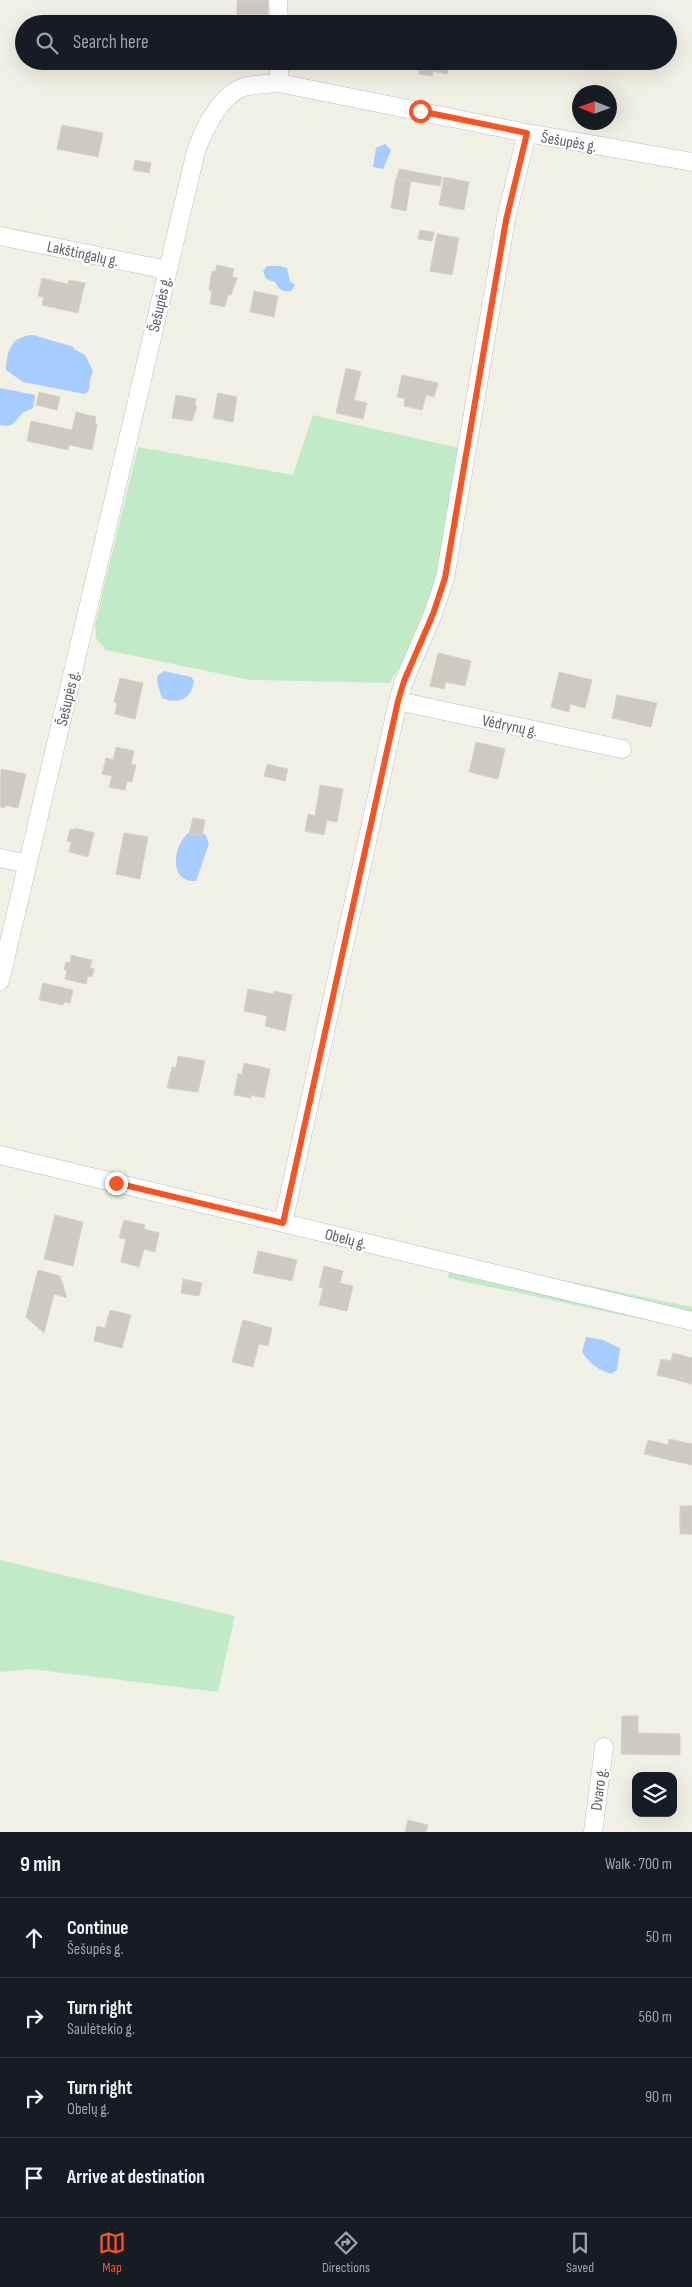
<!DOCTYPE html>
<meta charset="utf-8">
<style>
body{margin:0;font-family:"Sofia Sans Condensed",sans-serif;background:#20242c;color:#f1f3f6}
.controls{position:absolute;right:15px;bottom:15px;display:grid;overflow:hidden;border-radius:10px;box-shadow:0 5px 20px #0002}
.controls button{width:45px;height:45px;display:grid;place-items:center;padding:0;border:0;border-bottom:1px solid #363941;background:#171b24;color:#f1f3f6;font:25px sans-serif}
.compass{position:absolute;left:572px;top:85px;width:45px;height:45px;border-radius:50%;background:#171b24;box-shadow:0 5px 20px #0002;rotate:271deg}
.stop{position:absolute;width:15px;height:15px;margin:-11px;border:4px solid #fc5321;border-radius:50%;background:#fff}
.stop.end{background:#fc5321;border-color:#fff;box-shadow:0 1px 5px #0008}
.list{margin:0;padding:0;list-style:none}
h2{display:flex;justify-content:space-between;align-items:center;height:65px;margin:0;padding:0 20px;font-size:21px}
h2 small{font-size:16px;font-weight:400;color:#9ea1a6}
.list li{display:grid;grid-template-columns:32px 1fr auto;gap:15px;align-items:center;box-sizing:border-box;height:80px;padding:0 20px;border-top:1px solid #363941}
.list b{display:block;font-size:19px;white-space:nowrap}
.list p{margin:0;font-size:16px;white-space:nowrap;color:#9ea1a6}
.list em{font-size:16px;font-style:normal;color:#9ea1a6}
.icon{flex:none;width:28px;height:28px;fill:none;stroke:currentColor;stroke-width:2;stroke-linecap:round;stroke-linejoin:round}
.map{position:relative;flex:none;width:692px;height:1832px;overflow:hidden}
.search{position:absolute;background:#171b24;box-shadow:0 5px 20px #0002;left:15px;right:15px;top:15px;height:55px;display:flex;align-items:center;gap:12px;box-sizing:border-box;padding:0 18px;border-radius:28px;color:#9ea1a6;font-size:19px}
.sheet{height:385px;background:#171b24}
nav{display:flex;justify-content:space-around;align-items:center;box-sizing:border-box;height:70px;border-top:1px solid #363941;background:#171b24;font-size:14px;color:#9ea1a6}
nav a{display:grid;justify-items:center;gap:2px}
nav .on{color:#fc5321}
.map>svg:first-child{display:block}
.green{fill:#c0ebc6}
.water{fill:#a7ccff}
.building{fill:#cccac2;stroke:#d7d3c3}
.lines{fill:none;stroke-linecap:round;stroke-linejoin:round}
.minor-casing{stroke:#bdbec5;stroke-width:19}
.minor{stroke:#fff;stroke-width:18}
.route{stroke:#fc5321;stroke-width:6}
.labels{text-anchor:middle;stroke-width:4;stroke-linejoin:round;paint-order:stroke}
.street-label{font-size:16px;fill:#5d6068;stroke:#fff}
</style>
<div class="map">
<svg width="692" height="1832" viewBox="0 0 692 1832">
<rect width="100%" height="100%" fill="#f1f0e5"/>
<!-- green -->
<path class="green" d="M 313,415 L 467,450 L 441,606 L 389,683 L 250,680 L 106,650 L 96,638 L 95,625 L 138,447 L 293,475 Z
M 452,1257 L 692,1307 L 692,1330 L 448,1278 Z
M 0,1560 L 235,1616 L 218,1692 L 31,1669 L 0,1672 Z"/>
<!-- water -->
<path class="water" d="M 385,144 L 391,150 L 383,169 L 373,167 L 376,148 Z
M 267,266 L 279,266 L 287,268 L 290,281 L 295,285 L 291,291 C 282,292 280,290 275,282 L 266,279 L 263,271 Z
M 33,335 L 74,347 L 74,349 L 85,355 L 93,371 L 90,380 L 89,390 L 85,394 L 23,382 L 6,370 C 7,351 11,336 33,335 Z
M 0,388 L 35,395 L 33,408 L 22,413 C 14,422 14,428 0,425 Z
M 164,671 L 191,677 L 194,681 C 192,699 178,705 162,698 L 158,686 L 157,676 Z
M 191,831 L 205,834 L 209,844 L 196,881 C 167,883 173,842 191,831 Z
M 586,1337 L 603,1340 L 620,1348 L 617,1370 L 611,1374 C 597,1369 590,1364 582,1352 Z"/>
<!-- building -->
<path class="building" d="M 237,0 L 268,0 L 268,15 L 237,15 Z
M 421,61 L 450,61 L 447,74 L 433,71 L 432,76 L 419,74 Z
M 62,125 L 103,133 L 98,157 L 57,149 Z
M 135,160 L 151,163 L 149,173 L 133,170 Z
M 399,169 L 442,177 L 440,186 L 397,179 Z
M 444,177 L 469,182 L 464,210 L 439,205 Z
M 396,178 L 411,181 L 406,211 L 391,208 Z
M 420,230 L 434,232 L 432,241 L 418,239 Z
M 437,234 L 459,238 L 452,275 L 430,271 Z
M 217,265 L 234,269 L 232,277 L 237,278 L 231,295 L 228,295 L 225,307 L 210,304 L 212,291 L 209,290 L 212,271 L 215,272 Z
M 42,278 L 68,284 L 69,280 L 85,283 L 78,313 L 42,305 L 44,297 L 38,296 Z
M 254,291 L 278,296 L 274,317 L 250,312 Z
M 346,368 L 361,372 L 354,400 L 367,403 L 363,419 L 336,413 Z
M 402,375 L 438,383 L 434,397 L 426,395 L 422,410 L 404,406 L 405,399 L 397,397 Z
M 39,392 L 60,397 L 57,410 L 36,405 Z
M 218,393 L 237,397 L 233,422 L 213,418 Z
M 176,395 L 196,399 L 195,406 L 197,406 L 192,421 L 172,418 Z
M 76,412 L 96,417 L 95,424 L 97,425 L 92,450 L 69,445 L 68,450 L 27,441 L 31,421 L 72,430 Z
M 438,653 L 471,661 L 465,686 L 446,682 L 444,689 L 430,686 Z
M 559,672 L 592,680 L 585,708 L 570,704 L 569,712 L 551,707 Z
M 120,678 L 143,683 L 135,719 L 115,714 L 117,703 L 114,702 Z
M 617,695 L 657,703 L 651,727 L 612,718 Z
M 476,742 L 505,749 L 498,779 L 469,772 Z
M 116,747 L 134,751 L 131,764 L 136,765 L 132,782 L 127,781 L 125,790 L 109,787 L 112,776 L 102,774 L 106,758 L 113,760 Z
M 267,764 L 288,769 L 285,781 L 264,776 Z
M 1,769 L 26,774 L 18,808 L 5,805 L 5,808 L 0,807 Z
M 320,785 L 343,789 L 337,822 L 327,820 L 324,835 L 305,831 L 308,814 L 315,816 Z
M 193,818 L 205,820 L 202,836 L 189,834 Z
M 75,828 L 94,833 L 88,857 L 69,852 L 71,842 L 67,841 L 70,829 L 74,830 Z
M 124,833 L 148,837 L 140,879 L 116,874 Z
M 71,955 L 92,960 L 90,968 L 94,969 L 92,977 L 88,976 L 86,984 L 65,979 L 67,970 L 64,970 L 66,962 L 70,963 Z
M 43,983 L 73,990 L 70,1003 L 64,1002 L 63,1005 L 39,1000 Z
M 248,989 L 273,994 L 274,991 L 292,995 L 285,1031 L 265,1026 L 267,1016 L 244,1011 Z
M 178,1056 L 205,1061 L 198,1092 L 167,1088 L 172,1067 L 176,1068 Z
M 244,1063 L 270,1069 L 264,1098 L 251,1095 L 251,1098 L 234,1095 L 238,1074 L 242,1074 Z
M 55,1215 L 83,1222 L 73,1266 L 44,1259 Z
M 124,1220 L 145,1225 L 144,1229 L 159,1233 L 155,1252 L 144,1249 L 139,1267 L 121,1262 L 126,1239 L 119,1238 Z
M 258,1251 L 297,1260 L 292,1281 L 253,1273 Z
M 324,1266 L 343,1271 L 340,1283 L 353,1286 L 347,1311 L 319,1305 L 323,1288 L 319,1287 Z
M 38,1270 L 60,1276 L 67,1298 L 54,1294 L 44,1333 L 26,1317 Z
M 183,1279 L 202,1283 L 199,1296 L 181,1293 Z
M 110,1310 L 131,1315 L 122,1348 L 94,1341 L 97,1326 L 105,1328 Z
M 243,1320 L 272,1328 L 268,1346 L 259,1344 L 253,1367 L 232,1362 Z
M 673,1353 L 692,1358 L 692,1384 L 657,1375 L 661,1359 L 671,1361 Z
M 669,1439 L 692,1444 L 692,1465 L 644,1454 L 648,1440 L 668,1445 Z
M 680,1506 L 692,1506 L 692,1534 L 680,1534 Z
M 622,1716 L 638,1716 L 638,1733 L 680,1734 L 680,1755 L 621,1754 Z
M 408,1820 L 428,1825 L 426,1832 L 405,1832 Z"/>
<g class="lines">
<!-- minor casing -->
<g class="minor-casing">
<path id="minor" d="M 278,0 L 279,24
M 279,61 L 279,83
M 0,236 L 167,270
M 398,701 L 622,749
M 0,858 L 27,864
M 0,981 L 196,151 C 204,129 220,95 244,87 C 254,84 268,84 279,83 L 527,133 L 692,162
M 0,1155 L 692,1321
M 283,1223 L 398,701 L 404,681 L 433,614 L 445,578 L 506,219 L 527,133
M 593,1832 L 604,1747"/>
</g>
<!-- minor -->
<use href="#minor" class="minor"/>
</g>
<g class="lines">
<!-- route -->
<path class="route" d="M 116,1183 L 283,1223 L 398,701 L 404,681 L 433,614 L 445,578 L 506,220 L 527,133 L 420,111"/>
</g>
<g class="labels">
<!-- street labels -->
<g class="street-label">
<text transform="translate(569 141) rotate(10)" y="6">Šešupės g.</text>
<text transform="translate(83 253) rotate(12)" y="6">Lakštingalų g.</text>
<text transform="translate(159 304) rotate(-77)" y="6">Šešupės g.</text>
<text transform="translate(67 698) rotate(-77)" y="6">Šešupės g.</text>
<text transform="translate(510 725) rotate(12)" y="6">Vėdrynų g.</text>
<text transform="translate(346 1238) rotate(14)" y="6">Obelų g.</text>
<text transform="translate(598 1789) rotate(-83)" y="6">Dvaro g.</text>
</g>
</g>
</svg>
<div class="controls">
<button><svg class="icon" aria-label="layers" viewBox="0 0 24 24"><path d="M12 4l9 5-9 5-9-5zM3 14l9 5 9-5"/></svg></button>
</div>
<svg class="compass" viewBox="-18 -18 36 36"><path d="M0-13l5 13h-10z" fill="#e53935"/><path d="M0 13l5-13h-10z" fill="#9ea1a6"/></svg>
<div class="stop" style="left:420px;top:111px"></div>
<div class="stop end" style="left:116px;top:1183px"></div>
<div class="search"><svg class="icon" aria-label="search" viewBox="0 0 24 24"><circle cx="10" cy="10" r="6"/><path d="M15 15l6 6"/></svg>Search here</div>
</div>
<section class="sheet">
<h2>9 min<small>Walk · 700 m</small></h2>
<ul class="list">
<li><svg class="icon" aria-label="ahead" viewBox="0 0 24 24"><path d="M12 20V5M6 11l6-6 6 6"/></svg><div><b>Continue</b><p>Šešupės g.</p></div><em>50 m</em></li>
<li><svg class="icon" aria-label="right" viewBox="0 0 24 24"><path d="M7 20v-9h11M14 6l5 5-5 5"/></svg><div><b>Turn right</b><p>Saulėtekio g.</p></div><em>560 m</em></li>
<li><svg class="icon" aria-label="right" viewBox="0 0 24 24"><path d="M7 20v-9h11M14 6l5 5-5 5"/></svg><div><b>Turn right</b><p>Obelų g.</p></div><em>90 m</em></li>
<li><svg class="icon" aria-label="arrive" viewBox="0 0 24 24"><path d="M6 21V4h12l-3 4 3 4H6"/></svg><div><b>Arrive at destination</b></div></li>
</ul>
</section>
<nav>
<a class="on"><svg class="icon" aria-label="map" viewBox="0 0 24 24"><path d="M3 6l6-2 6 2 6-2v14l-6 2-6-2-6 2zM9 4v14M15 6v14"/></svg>Map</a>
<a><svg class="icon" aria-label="directions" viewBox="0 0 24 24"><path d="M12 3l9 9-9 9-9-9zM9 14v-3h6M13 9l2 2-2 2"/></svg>Directions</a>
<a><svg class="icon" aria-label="saved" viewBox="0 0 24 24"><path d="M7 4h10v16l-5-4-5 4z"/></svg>Saved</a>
</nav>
